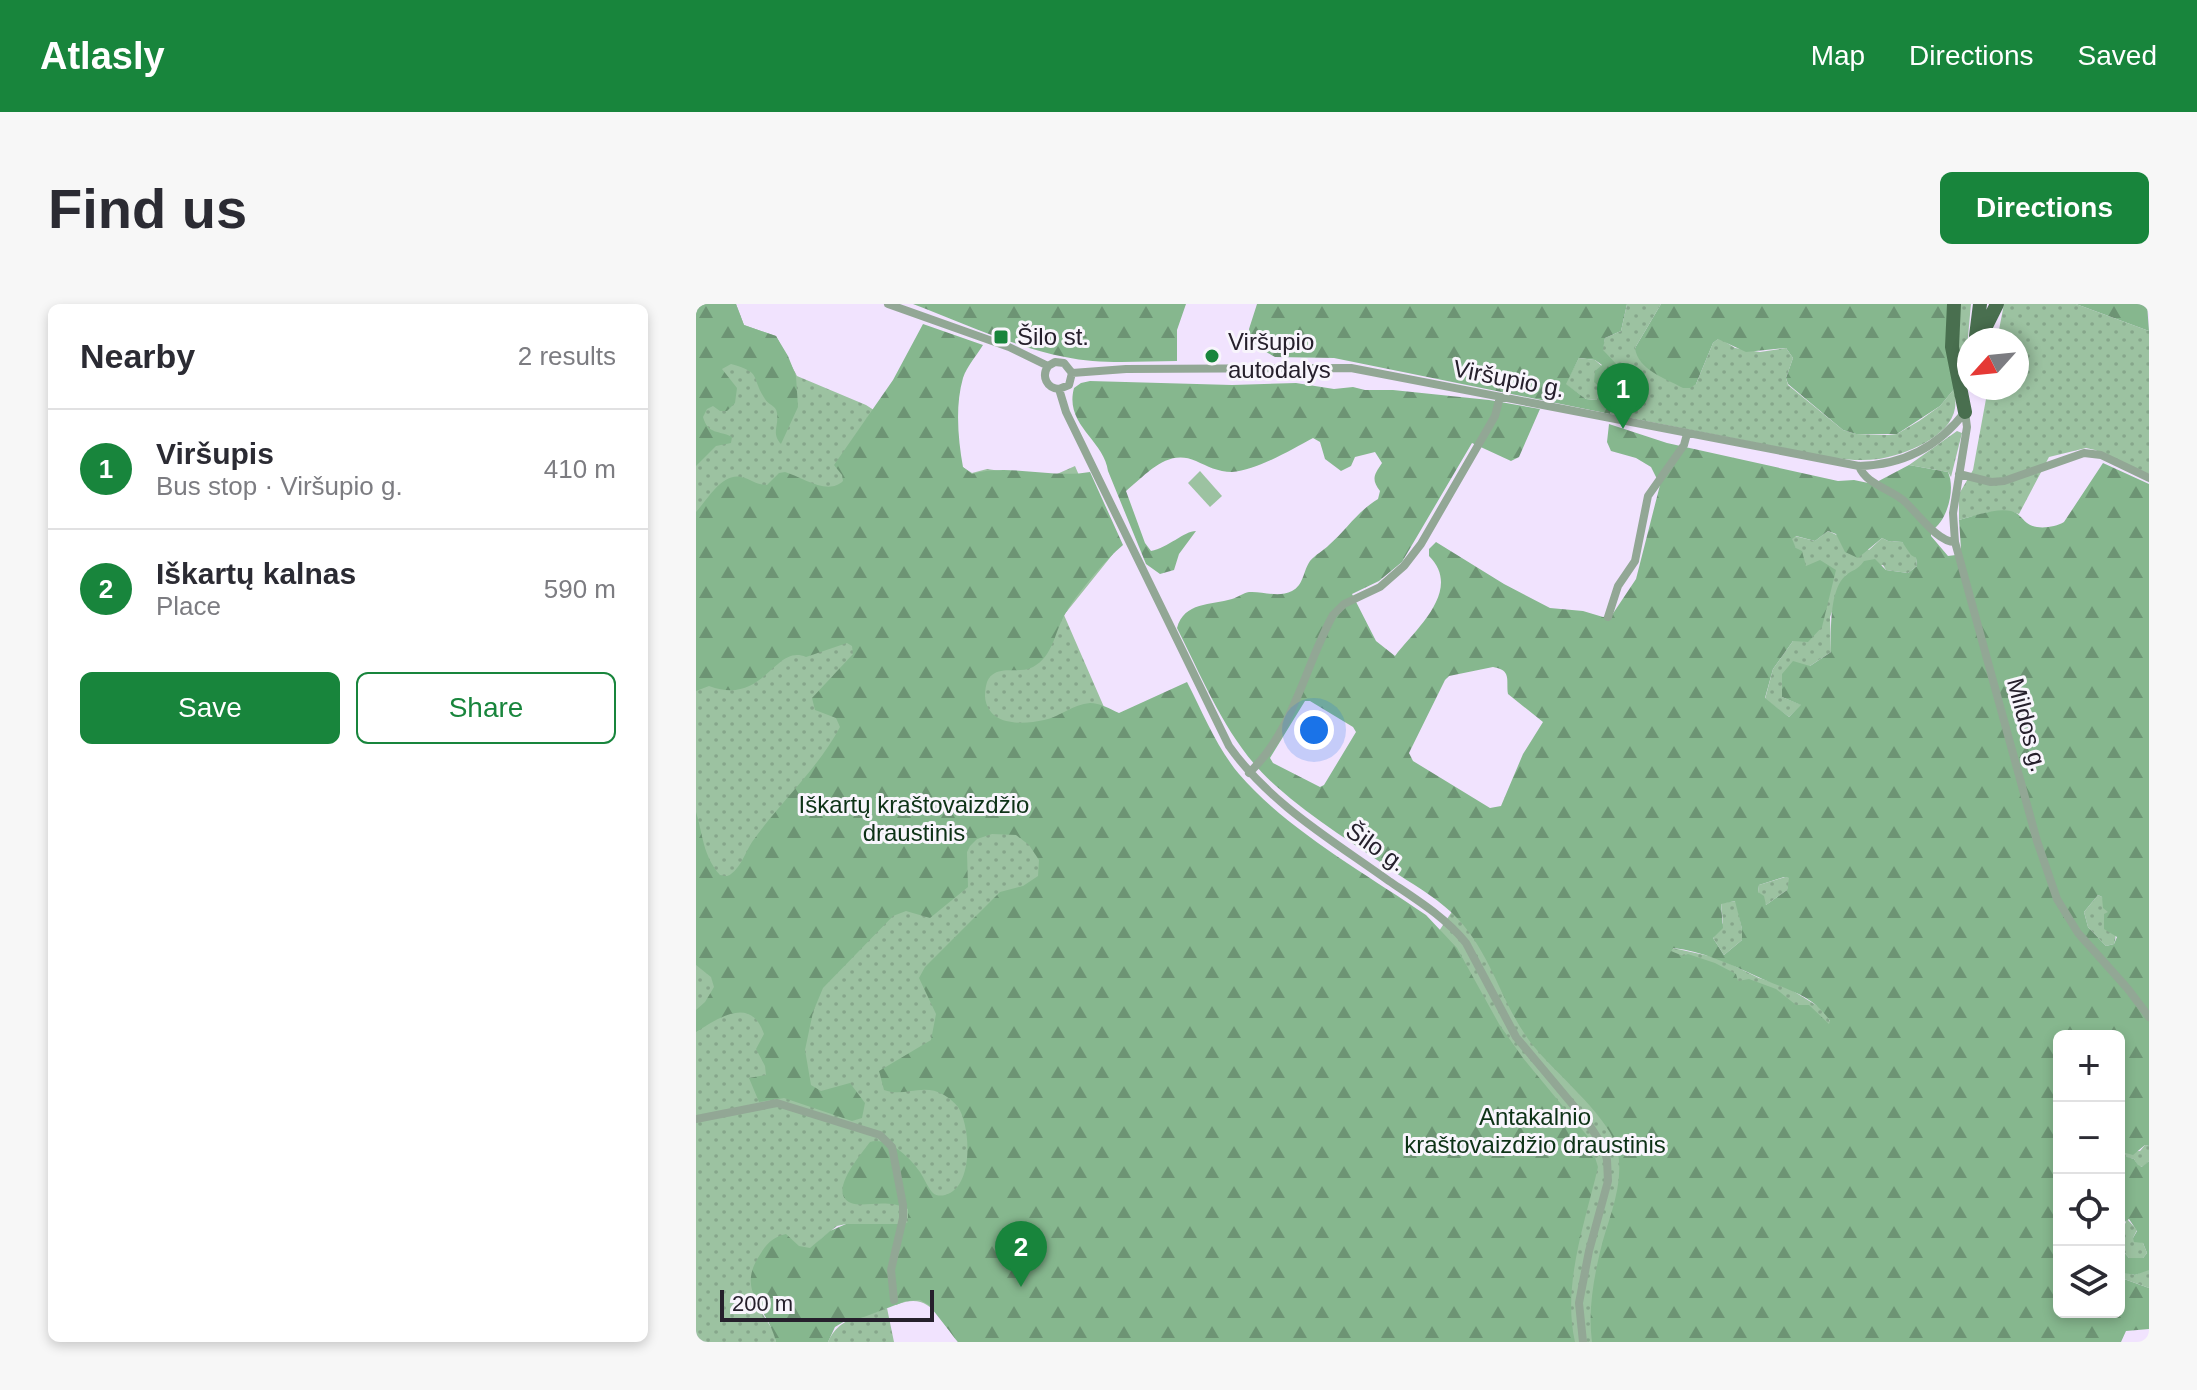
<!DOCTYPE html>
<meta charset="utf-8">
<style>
body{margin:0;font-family:Arial,sans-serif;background:#f7f7f7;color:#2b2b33}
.controls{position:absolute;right:24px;bottom:24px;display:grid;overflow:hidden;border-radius:12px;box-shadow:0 4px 12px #0003}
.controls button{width:72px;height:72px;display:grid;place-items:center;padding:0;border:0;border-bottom:2px solid #e1e1e2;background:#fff;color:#2b2b33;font:40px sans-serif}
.compass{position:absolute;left:1261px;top:24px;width:72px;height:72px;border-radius:50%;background:#fff;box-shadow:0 4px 12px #0003;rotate:243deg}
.scale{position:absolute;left:24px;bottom:20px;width:214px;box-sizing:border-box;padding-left:8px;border:4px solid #26202c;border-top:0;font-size:22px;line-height:28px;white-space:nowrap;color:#26202c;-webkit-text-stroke:6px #f8f5fc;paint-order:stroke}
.you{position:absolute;left:618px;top:426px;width:28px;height:28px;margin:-20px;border:6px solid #fff;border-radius:50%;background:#1a73e8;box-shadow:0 0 0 12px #1a73e833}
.badge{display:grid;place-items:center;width:52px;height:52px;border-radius:50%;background:#18853c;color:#fff;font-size:26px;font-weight:700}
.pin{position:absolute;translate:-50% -66px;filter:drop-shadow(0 2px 4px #0008)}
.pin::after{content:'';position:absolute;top:42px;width:28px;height:24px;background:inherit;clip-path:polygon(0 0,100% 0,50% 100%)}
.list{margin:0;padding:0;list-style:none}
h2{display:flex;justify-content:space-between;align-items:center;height:104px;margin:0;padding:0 32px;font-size:34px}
h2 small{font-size:26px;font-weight:400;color:#7c7c81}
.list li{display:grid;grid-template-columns:52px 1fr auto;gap:24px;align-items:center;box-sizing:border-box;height:120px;padding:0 32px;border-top:2px solid #e1e1e2}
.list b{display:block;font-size:30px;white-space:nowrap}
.list p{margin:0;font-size:26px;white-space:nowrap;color:#7c7c81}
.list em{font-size:26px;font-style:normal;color:#7c7c81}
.actions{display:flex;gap:16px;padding:24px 32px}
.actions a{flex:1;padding:18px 0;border:2px solid #18853c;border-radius:12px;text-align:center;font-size:28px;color:#18853c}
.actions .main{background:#18853c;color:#fff}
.icon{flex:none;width:44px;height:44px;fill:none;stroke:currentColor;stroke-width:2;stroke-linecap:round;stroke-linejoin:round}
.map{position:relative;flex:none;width:1453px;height:1038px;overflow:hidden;border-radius:12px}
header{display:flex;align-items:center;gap:48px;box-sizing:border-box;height:112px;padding:0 40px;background:#18853c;color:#fff}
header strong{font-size:38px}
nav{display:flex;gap:44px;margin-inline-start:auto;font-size:28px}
.intro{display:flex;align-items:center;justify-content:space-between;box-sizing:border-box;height:192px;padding:0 48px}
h1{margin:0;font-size:56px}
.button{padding:20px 36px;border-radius:12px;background:#18853c;color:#fff;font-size:28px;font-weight:700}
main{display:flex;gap:48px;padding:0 48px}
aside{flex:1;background:#fff;border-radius:12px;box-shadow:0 4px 12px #0003}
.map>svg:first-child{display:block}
.grass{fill:url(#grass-dots)}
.forest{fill:url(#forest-firs);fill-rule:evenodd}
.garden{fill:#9cc2a1}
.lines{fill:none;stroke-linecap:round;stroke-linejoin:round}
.street{stroke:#92a795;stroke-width:8}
.primary{stroke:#496f4f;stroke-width:14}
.poi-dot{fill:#18853c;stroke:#f8f5fc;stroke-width:3}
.labels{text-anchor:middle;stroke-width:6;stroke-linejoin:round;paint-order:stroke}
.poi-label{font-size:24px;fill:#26202c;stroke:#f8f5fc;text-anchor:start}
.street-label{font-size:24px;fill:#26202c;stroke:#f8f5fc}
.park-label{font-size:24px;fill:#0d3216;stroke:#f8f5fc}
</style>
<header>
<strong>Atlasly</strong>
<nav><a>Map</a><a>Directions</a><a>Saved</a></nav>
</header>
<div class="intro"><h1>Find us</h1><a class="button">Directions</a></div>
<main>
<aside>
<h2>Nearby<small>2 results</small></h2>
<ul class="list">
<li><span class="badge">1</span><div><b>Viršupis</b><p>Bus stop · Viršupio g.</p></div><em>410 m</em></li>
<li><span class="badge">2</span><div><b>Iškartų kalnas</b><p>Place</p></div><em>590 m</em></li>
</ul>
<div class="actions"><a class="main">Save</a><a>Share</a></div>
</aside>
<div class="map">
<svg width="1453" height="1038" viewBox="0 0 1453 1038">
<defs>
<pattern id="grass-dots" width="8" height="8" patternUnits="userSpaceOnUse" patternTransform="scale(2)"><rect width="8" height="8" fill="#9cc2a1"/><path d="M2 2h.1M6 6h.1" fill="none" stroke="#86a68b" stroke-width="1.8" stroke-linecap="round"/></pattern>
<pattern id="forest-firs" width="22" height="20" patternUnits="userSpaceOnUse" patternTransform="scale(2)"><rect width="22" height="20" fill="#86b78e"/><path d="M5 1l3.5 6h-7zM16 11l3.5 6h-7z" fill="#6d9474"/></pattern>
</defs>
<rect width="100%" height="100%" fill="#f1e3fe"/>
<!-- grass -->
<path class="grass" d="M 0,0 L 40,0 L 48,21 L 80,32 L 101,72 L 170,101 L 276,169 L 291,165 L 352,174 L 379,162 L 417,250 L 368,311 L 418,426 L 737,636 L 775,579 L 977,644 L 1022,654 L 1063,674 L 1089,682 L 1128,706 L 1303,1038 L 262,1038 C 243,1016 235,986 200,1001 L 198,996 L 205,921 L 150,920 L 141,922 L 125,935 L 61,1001 L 78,1028 L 80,1038 L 0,1038 Z
M 931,0 L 965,0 L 939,44 L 1000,80 L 1017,39 L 1023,34 L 1039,44 L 1064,48 L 1090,44 L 1097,54 L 1090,74 L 1092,81 L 1147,126 L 1160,130 L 1192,131 L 1201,130 L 1223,117 L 1244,102 L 1259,84 C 1259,90 1260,98 1259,104 C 1255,133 1208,151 1183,155 C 1168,157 1153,156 1138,154 L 914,110 L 928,68 L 906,47 L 909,34 L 925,27 Z
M 1260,0 L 1275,0 L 1267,87 L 1259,41 Z
M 1308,0 L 1380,0 L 1453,27 L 1453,170 L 1399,146 L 1390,144 L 1353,153 L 1323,210 C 1303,203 1283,211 1263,216 L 1263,190 L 1277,166 L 1292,84 L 1321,84 L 1321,36 L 1301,36 Z
M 883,54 L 899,56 L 906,62 L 907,86 L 900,96 L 890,95 L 869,80 Z
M 1261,127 L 1266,129 L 1255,173 L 1252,168 L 1213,161 Z
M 1132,227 L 1173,246 L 1186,234 L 1192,237 L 1206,238 L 1220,254 L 1221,262 L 1212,269 L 1190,266 L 1187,261 L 1150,271 L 1134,313 L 1135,348 L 1114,362 L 1086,393 L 1106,401 L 1093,413 L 1069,395 L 1077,365 L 1097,337 L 1110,263 L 1095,235 L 1099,232 L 1119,237 Z
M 1089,573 L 1094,574 L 1091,586 L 1070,601 L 1062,588 L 1063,581 Z
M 1402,591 L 1406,593 C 1412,607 1424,625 1418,640 L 1410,642 L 1392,623 L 1388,608 Z
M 1040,597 L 1046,625 L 1046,636 L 1028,651 L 1017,634 L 1027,619 L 1025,599 Z
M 1449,841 L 1453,842 L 1453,857 L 1447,863 L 1442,862 L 1438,855 L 1423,852 L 1426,848 L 1444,847 Z
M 1431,915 L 1441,926 L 1437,934 L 1447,939 L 1451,949 L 1447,954 L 1433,954 L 1423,942 L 1423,922 L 1429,920 Z
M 1453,964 L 1453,984 L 1428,975 L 1428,968 L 1439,971 Z
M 191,1004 L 198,1038 L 132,1038 C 144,1011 166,1014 191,1004 Z"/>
<!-- forest -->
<path class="forest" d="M 0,0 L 40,0 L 48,21 L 80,32 L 92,52 L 100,72 L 102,103 L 85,140 C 75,129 83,122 81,109 C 80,101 72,101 69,95 C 54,72 67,69 35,60 L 26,65 L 41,84 L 39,99 L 31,107 L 24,107 L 17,102 L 11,105 L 7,113 C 12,131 23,126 36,133 L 35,139 L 20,142 L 0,162 Z
M 217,0 L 490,0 L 481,26 L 481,57 C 445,57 405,61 369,53 C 318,43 267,19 217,0 Z
M 561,0 L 931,0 L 925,27 L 909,34 L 907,46 L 928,68 L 914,110 L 638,54 L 579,53 L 561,43 L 554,36 L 553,25 ZM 883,54 L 899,56 L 906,61 L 899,67 L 898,78 L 907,86 L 900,96 L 890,95 L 870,80 Z
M 965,0 L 1253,0 L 1259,84 L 1244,102 L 1201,130 L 1160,130 L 1147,126 L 1092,80 L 1090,74 L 1097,54 L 1090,44 L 1050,48 L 1022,35 L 1017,39 L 1000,80 L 994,84 L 987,84 C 969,74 942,66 939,44 Z
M 1380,0 L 1451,0 L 1453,27 Z
M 227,20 L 287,41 C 281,51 271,62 267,74 C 259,102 262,135 267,163 L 276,170 C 314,159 355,175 394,168 L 427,241 C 410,255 378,293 368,312 C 358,330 357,352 337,363 C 324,370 307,362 296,371 C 290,375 289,386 289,393 C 292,422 326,421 348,416 C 364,413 377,400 394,399 C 404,399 414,405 423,409 L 491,378 C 507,409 521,444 543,470 C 591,526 669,569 730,611 L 761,644 L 803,720 L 827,754 L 893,834 L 902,863 C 889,919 866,981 879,1038 L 262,1038 L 233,1001 L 224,996 L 210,997 L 168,1013 L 149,1017 L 139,1023 L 132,1038 L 80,1038 C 72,1003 38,988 65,949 C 71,939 79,932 90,930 L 103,942 L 114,944 L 134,927 L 150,920 L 208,920 L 212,918 L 212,905 C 189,894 169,904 155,899 C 130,889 167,848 174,838 C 191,832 215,854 224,868 C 228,874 232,884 237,889 C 240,892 245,892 249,891 C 278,884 275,822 262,803 C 259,799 252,793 248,791 C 227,778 208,794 188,786 L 183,767 L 235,736 L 240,710 L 223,674 L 229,663 L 304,588 L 327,582 L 342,572 L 343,556 L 333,541 L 320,531 L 296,530 L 281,535 L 274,542 L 271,548 L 272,583 L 234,614 L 210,607 L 197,612 L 127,684 L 117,708 L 109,746 L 115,781 L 125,787 L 154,779 L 169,799 L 166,814 L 156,817 L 88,794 L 63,798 L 53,774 L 70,771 L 69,762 L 60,745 L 68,730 C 55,692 24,713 0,728 L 0,706 L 9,698 L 18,683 L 15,673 L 0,661 L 0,508 C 7,531 7,552 24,571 C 29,572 31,573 35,570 C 45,563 50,547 56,538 C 84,498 121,466 144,423 L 140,414 L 119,406 L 116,394 L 157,350 L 156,342 L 151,339 L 110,353 C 78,339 69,403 13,382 L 0,387 L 0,208 C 12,195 26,169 45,173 C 55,175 60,181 71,181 L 83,169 L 89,168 C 106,173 132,192 147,177 L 146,171 L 138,161 L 197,76 Z
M 394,77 L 536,81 L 600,79 L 638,85 L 657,83 L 669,86 L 697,86 L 793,96 L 844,105 L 823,153 L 815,157 L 776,139 L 706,258 L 683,277 L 656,290 L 680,337 L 699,352 C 720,325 767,286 733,252 L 733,245 L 740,238 L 808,280 L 854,304 L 887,307 L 907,313 L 916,311 L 940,275 L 964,181 L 955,163 L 940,154 L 915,147 L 911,138 L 913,120 L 971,139 L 1142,177 L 1158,176 L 1177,180 L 1213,161 L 1252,168 C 1260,185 1251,218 1235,227 L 1235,232 L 1252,252 L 1260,251 L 1265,245 L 1263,216 C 1279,212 1299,204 1315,207 C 1323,209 1325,214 1331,219 C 1339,226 1358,224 1368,218 L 1407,159 L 1453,180 L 1453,842 L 1449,841 L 1437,851 L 1426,848 L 1424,851 L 1438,855 L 1442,861 L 1446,863 L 1453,857 L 1453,966 L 1439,971 L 1428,969 L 1428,975 L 1453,984 L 1453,1025 L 1430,1027 L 1425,1038 L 896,1038 C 892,1008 897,978 904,948 C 912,914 931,877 920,841 C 909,809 858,768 835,739 C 806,701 795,649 761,614 C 745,597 723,584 703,571 C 662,542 618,516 580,482 C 532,440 509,379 481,324 C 488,298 515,301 536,295 C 542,293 547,289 553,288 C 567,287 582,294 596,287 C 608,281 607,267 614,257 C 619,251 628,246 633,241 C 650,226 662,207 682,195 L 684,187 C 675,175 678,171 686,159 L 679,148 L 659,153 L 655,162 L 645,167 L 629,155 L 624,138 L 617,134 C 595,146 561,166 536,168 C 522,168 511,162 500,157 C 471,144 451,170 430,187 L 449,239 L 455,247 C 472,244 488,227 500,227 L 483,250 L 478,266 L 464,270 L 450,260 L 412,167 C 408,136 368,121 378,84 L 385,79 ZM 1132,227 L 1140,230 L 1149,248 L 1162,254 L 1186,234 L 1192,237 L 1206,238 L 1215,251 L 1220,254 L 1221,262 L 1212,269 L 1190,266 L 1179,255 L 1168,257 C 1161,267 1157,265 1149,272 C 1133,287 1135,328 1135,348 L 1114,362 L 1097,357 L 1086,370 L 1086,393 L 1105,401 L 1093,413 L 1069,394 L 1077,365 L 1097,337 L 1112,338 L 1126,323 L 1140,266 L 1124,256 L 1110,262 L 1106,247 L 1100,244 L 1096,235 L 1100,232 L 1119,237 ZM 797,363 C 816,366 810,376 812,390 L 847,418 L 827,450 L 805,502 L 794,504 L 717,457 L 713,449 L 749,376 L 753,372 ZM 609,397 L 614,397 L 657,423 L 660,428 L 628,481 L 624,483 L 577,459 L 574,454 ZM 1088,573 L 1093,574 L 1091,586 L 1070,601 L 1068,592 L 1062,588 L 1063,581 ZM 1402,591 L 1406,593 L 1407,604 L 1412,608 L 1408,610 L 1408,625 L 1421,633 L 1418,640 L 1410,642 L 1392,623 L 1388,608 ZM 1039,597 L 1046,625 L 1046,636 L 1028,651 L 1017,634 L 1027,624 L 1025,600 ZM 977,644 C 1006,647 1034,660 1060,672 C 1087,685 1116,689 1134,717 L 1133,720 L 1113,701 L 1100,701 L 1080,685 L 1053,675 L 1042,677 L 1040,670 L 1019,659 L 992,650 L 987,652 L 975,647 ZM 1363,732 L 1423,732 L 1423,922 L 1433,915 L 1441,927 L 1437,934 L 1438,938 L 1447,939 L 1451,949 L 1447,954 L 1433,954 L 1423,942 L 1423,1008 L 1363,1008 Z"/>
<!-- garden -->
<path class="garden" d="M 504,167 L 526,192 L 514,203 L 492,179 Z"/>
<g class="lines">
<!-- street -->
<path class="street" d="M 192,0 L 313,43 L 352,62 L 359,58 L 368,59 L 376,69
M 352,62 C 345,73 351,84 363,85
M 376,69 L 430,65 L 655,64 L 1163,162 C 1207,161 1242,143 1269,108
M 363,85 L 370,108 L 533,442 C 574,500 636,536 693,577 C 721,596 749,613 770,639 L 820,733 L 892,819 L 908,844 L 911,856 L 912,877 L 893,947 L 883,999 L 887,1038
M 363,85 L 373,81 L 376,69
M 1269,108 L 1271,123 L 1257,209 L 1259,238 L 1341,537 L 1361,595 L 1382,629 L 1432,685 L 1453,713
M 1163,162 C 1170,180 1192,184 1207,196 C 1221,208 1241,238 1259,238
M 1263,170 L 1295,178 L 1308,177 L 1388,149 L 1405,151 L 1453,174
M 912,313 L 922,282 L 939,257 L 952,192 L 988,141 L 991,130
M 553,469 C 598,426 608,364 637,311 L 648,300 L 684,283 L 708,262 L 725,240 L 799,112 L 804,93
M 0,815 L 81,799 L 184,831 L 196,843 L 207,901 L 207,914 L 195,966 L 198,996"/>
<!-- primary -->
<path class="primary" d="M 1258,0 L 1256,43 L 1269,108
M 1280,32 L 1284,0
M 1283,36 L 1301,0"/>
</g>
<!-- markers -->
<g class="poi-dot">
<rect x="297" y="25" width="16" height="16" rx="4"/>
<circle cx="516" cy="52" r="8"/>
</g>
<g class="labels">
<!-- poi labels -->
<g class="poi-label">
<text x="321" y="41">Šilo st.</text>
<text x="532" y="46">Viršupio<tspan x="532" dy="28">autodalys</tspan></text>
</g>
<!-- street labels -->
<g class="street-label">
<text transform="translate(813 75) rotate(11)" y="8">Viršupio g.</text>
<text transform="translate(1331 421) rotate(75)" y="8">Mildos g.</text>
<text transform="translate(680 543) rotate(35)" y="8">Šilo g.</text>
</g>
<!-- park labels -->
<g class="park-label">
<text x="218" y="509">Iškartų kraštovaizdžio<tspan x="218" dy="28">draustinis</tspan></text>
<text x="839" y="821">Antakalnio<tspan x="839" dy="28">kraštovaizdžio draustinis</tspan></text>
</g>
</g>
</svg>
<div class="controls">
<button>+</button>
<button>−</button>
<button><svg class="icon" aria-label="locate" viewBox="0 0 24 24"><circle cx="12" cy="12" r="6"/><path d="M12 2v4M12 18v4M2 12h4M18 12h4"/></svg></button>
<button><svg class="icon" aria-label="layers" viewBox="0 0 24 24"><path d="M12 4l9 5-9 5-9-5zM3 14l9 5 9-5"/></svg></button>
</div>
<svg class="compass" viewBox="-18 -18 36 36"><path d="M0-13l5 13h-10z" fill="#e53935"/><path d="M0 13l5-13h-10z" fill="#7c7c81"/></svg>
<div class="scale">200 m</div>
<div class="you"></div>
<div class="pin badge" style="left:927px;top:125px">1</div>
<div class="pin badge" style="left:325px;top:983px">2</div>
</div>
</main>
